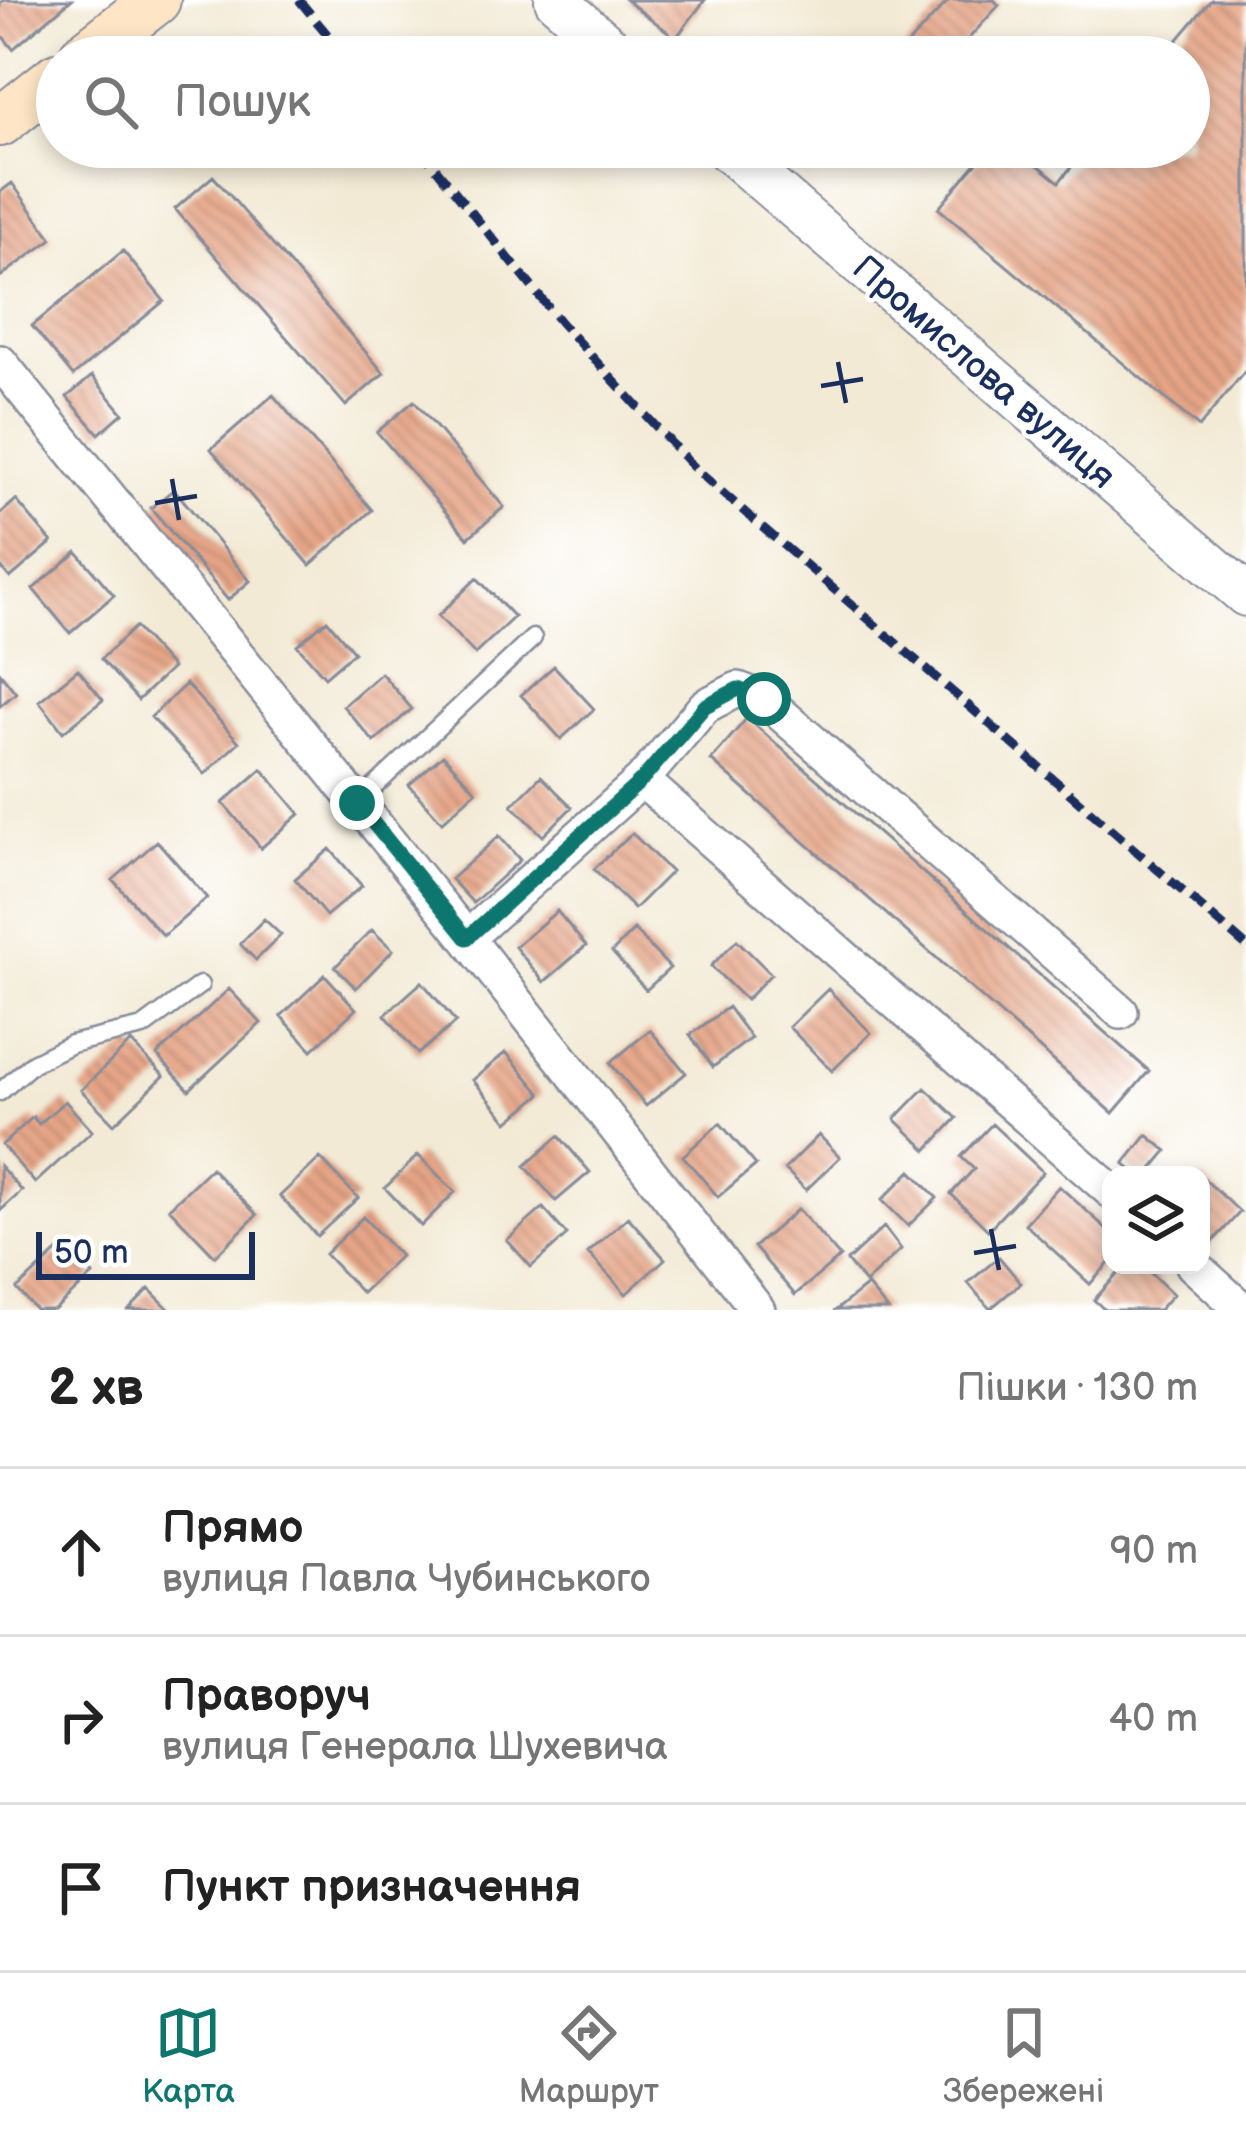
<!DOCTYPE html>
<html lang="uk">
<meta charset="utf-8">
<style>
body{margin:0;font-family:"Balsamiq Sans",sans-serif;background:#f2f2f2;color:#222}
.controls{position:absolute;right:36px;bottom:36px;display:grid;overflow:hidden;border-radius:24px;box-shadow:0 6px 18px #0003}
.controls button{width:108px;height:108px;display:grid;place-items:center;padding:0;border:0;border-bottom:3px solid #e0e0e0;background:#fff;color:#222;font:60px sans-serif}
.scale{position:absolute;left:36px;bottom:30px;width:219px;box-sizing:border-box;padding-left:12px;border:6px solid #1b2f5e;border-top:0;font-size:33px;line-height:42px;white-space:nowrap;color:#1b2f5e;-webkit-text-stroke:9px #fff;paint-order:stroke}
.stop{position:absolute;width:36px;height:36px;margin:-27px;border:9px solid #0f766e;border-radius:50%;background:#fff}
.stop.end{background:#0f766e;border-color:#fff;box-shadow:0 3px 12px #0008}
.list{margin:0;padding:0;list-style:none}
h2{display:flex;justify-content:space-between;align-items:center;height:156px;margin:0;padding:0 48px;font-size:51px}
h2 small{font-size:39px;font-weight:400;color:#767676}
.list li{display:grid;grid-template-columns:78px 1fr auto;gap:36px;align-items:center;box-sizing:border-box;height:168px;padding:0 48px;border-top:3px solid #e0e0e0}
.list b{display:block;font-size:45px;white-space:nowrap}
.list p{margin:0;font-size:39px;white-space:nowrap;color:#767676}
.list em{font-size:39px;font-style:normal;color:#767676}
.icon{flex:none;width:66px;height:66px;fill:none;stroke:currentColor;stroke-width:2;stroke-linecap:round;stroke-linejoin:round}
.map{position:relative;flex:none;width:1246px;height:1310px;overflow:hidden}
.search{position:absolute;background:#fff;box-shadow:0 6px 18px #0003;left:36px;right:36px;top:36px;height:132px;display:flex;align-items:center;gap:30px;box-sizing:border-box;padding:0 42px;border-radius:66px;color:#767676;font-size:45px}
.sheet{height:660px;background:#fff}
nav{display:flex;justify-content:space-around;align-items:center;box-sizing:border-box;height:168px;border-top:3px solid #e0e0e0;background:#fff;font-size:33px;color:#767676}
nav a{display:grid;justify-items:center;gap:6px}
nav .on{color:#0f766e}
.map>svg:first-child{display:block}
.building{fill:url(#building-back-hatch)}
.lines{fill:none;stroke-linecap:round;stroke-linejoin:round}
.service-casing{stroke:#878c9a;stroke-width:21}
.minor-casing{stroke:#878c9a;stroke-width:38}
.tertiary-casing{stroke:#878c9a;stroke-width:46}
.secondary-casing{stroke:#878c9a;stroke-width:52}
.service{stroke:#fff;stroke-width:16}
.minor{stroke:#fff;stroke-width:33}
.tertiary{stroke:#fff;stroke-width:42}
.secondary{stroke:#fde5c5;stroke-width:48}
.rail{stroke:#1b2f5e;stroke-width:9;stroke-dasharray:18 9;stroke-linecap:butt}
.route{stroke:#0f766e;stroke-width:15}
.ticks{fill:none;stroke:#1b2f5e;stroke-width:4.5}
.labels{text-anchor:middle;stroke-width:9;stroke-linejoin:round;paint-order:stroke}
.street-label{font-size:36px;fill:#1b2f5e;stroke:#fff}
</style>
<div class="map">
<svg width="1246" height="1310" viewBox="0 0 1246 1310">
<defs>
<pattern id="building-back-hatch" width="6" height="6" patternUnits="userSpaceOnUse" patternTransform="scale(3)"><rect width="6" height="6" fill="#e7a586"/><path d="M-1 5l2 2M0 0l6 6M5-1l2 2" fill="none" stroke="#ba8771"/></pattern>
</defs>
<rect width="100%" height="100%" fill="#fff"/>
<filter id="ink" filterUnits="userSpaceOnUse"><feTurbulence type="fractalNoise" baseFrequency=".00833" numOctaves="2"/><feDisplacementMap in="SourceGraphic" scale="24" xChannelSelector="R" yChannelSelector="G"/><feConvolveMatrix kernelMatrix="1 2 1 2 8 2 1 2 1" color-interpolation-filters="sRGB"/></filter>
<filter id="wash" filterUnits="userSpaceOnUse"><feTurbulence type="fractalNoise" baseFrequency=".004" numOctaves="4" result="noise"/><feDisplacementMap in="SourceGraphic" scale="48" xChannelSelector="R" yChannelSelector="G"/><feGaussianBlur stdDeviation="2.7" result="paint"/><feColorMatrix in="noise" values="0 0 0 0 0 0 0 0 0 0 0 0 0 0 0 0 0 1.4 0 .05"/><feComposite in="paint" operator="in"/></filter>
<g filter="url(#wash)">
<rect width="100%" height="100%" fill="#f3ead5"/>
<g id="blocks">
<!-- building -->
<path class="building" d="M 4,0 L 71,0 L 13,49 L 0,33 L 0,3 Z
M 626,0 L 705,0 L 676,38 Z
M 949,0 L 994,0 L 999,5 L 952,57 L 896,57 Z
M 1211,0 L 1246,0 L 1246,370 L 1199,427 L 938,208 L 990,147 L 1016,147 L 1059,182 L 1088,147 L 1189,147 L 1189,57 L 1163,57 Z
M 213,176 L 384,373 L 346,406 L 175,209 Z
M 12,183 L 52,239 L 0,277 L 0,192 Z
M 123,251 L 164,301 L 73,376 L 32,326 Z
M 92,376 L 123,413 L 99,434 L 67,397 Z
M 273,395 L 372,510 L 310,565 L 211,449 Z
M 414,401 L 504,507 L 468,538 L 377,432 Z
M 174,489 L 250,581 L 228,600 L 151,508 Z
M 16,500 L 52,542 L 10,578 L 0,566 L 0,514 Z
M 77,552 L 114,595 L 70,633 L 33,589 Z
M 477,578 L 514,617 L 475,654 L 438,616 Z
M 327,620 L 354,652 L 325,677 L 297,645 Z
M 135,627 L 172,668 L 138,700 L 101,659 Z
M 554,666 L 594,709 L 561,739 L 521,695 Z
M 78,669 L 103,700 L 63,732 L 39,701 Z
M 0,673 L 16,693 L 0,706 Z
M 381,673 L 412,709 L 374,742 L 343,706 Z
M 186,684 L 239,742 L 205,774 L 151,717 Z
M 747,718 L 1149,1071 L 1113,1113 L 711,760 Z
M 443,755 L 476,791 L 442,822 L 409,785 Z
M 262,769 L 300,814 L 261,848 L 223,803 Z
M 541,776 L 572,807 L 543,836 L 512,805 Z
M 632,833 L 671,872 L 634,909 L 594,869 Z
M 499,836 L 520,860 L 473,903 L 451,879 Z
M 157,841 L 207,898 L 163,936 L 113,880 Z
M 330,849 L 362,886 L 326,916 L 295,879 Z
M 557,911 L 586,946 L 544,982 L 515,947 Z
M 264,919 L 281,935 L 256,960 L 240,944 Z
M 372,930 L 393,950 L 356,988 L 335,967 Z
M 634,930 L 670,968 L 646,990 L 612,952 Z
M 737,940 L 771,974 L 746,1000 L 711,966 Z
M 325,975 L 356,1009 L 312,1050 L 281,1016 Z
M 422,982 L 456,1022 L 418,1054 L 385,1015 Z
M 229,989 L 261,1023 L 189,1090 L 157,1055 Z
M 828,989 L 871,1033 L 832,1071 L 789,1027 Z
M 728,1007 L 751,1038 L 713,1067 L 690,1035 Z
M 650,1030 L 686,1073 L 646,1106 L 610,1063 Z
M 131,1042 L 164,1076 L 114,1124 L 81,1090 Z
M 506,1052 L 541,1094 L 508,1122 L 473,1080 Z
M 925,1088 L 957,1118 L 927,1150 L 895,1119 Z
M 65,1101 L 92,1131 L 35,1183 L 2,1145 L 33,1117 L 39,1124 Z
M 720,1123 L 756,1165 L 718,1197 L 683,1156 Z
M 992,1124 L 1043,1172 L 988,1230 L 951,1194 L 974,1169 L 961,1157 Z
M 819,1135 L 840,1157 L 806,1190 L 785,1169 Z
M 1147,1135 L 1167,1151 L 1147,1175 L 1138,1175 L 1124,1164 Z
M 559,1136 L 590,1172 L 556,1201 L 525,1166 Z
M 418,1155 L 455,1192 L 421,1226 L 385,1188 Z
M 320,1158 L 358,1198 L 317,1236 L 280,1196 Z
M 0,1166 L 22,1191 L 0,1211 Z
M 211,1168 L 257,1215 L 215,1256 L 169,1208 Z
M 911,1171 L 937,1198 L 908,1226 L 882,1200 Z
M 1201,1176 L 1240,1212 L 1205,1250 L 1201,1246 Z
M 1059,1186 L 1111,1233 L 1111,1261 L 1090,1284 L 1025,1224 Z
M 543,1208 L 567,1235 L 531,1267 L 507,1240 Z
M 798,1209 L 840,1257 L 795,1295 L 754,1247 Z
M 363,1217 L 400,1256 L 362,1293 L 325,1254 Z
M 628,1217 L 665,1259 L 626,1294 L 588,1253 Z
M 884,1227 L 901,1249 L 865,1283 L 847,1261 Z
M 66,1244 L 93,1275 L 54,1310 L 36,1310 L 17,1289 Z
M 999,1257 L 1021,1283 L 990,1309 L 968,1283 Z
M 1126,1265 L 1142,1265 L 1173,1294 L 1159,1310 L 1105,1310 L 1094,1300 Z
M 867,1285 L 888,1310 L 836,1310 Z
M 149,1289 L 170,1310 L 129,1310 Z"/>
</g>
</g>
<g filter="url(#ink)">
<use href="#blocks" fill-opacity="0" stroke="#878c9a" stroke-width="3"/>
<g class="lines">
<!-- service casing -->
<g class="service-casing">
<path id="service" d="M 357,803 L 533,638
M 0,1092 L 33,1063 L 71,1044 L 143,1027 L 200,985"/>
</g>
<!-- minor casing -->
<g class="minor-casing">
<path id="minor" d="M 0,362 L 467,938 L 758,1310
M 642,780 L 1111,1191
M 467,938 L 642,780 L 705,706 L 738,689 L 764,699 L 1121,1012
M 1193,1265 L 1243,1310"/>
</g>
<!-- tertiary casing -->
<g class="tertiary-casing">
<path id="tertiary" d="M 556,0 L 621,57
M 724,147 L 1246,595"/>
</g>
<!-- secondary casing -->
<g class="secondary-casing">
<path id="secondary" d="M 83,57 L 156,0
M 0,122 L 57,77"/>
</g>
<!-- service -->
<use href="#service" class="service"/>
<!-- minor -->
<use href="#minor" class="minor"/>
<!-- tertiary -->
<use href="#tertiary" class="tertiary"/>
<!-- secondary -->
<use href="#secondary" class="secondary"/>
<!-- rail -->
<path class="rail" d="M 299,0 L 346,57
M 419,147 L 561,323 L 694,468 L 1246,946"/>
</g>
</g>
<g class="lines" filter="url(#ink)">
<!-- route -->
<path class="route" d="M 357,803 L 467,938 L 642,780 L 705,706 L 738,689 L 764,699"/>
</g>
<!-- ticks -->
<path class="ticks" d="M 838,362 L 846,403M 821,386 L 863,379M 172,479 L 179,520M 155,503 L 197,496M 991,1229 L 999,1270M 974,1253 L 1016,1246"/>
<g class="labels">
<!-- street labels -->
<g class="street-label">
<text transform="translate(985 371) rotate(41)" y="13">Промислова вулиця</text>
</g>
</g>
</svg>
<div class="controls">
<button><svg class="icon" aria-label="layers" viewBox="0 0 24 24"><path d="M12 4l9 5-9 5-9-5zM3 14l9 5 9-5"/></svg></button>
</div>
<div class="scale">50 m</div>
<div class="stop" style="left:764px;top:699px"></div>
<div class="stop end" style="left:357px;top:803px"></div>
<div class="search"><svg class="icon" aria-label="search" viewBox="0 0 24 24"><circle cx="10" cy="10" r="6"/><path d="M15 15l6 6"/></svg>Пошук</div>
</div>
<section class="sheet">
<h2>2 хв<small>Пішки · 130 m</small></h2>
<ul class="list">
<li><svg class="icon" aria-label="ahead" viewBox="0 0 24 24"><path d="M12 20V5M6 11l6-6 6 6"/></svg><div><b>Прямо</b><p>вулиця Павла Чубинського</p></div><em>90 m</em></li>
<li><svg class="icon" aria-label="right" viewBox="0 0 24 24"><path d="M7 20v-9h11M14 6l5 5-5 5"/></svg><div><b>Праворуч</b><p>вулиця Генерала Шухевича</p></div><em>40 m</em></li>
<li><svg class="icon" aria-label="arrive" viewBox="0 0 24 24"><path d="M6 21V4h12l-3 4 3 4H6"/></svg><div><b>Пункт призначення</b></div></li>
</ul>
</section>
<nav>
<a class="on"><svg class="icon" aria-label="map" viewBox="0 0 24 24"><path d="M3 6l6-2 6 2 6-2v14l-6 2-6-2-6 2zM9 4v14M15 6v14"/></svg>Карта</a>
<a><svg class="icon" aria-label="directions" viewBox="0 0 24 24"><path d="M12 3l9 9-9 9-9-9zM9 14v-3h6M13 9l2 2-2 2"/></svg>Маршрут</a>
<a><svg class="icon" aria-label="saved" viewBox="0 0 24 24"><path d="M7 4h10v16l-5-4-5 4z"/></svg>Збережені</a>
</nav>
